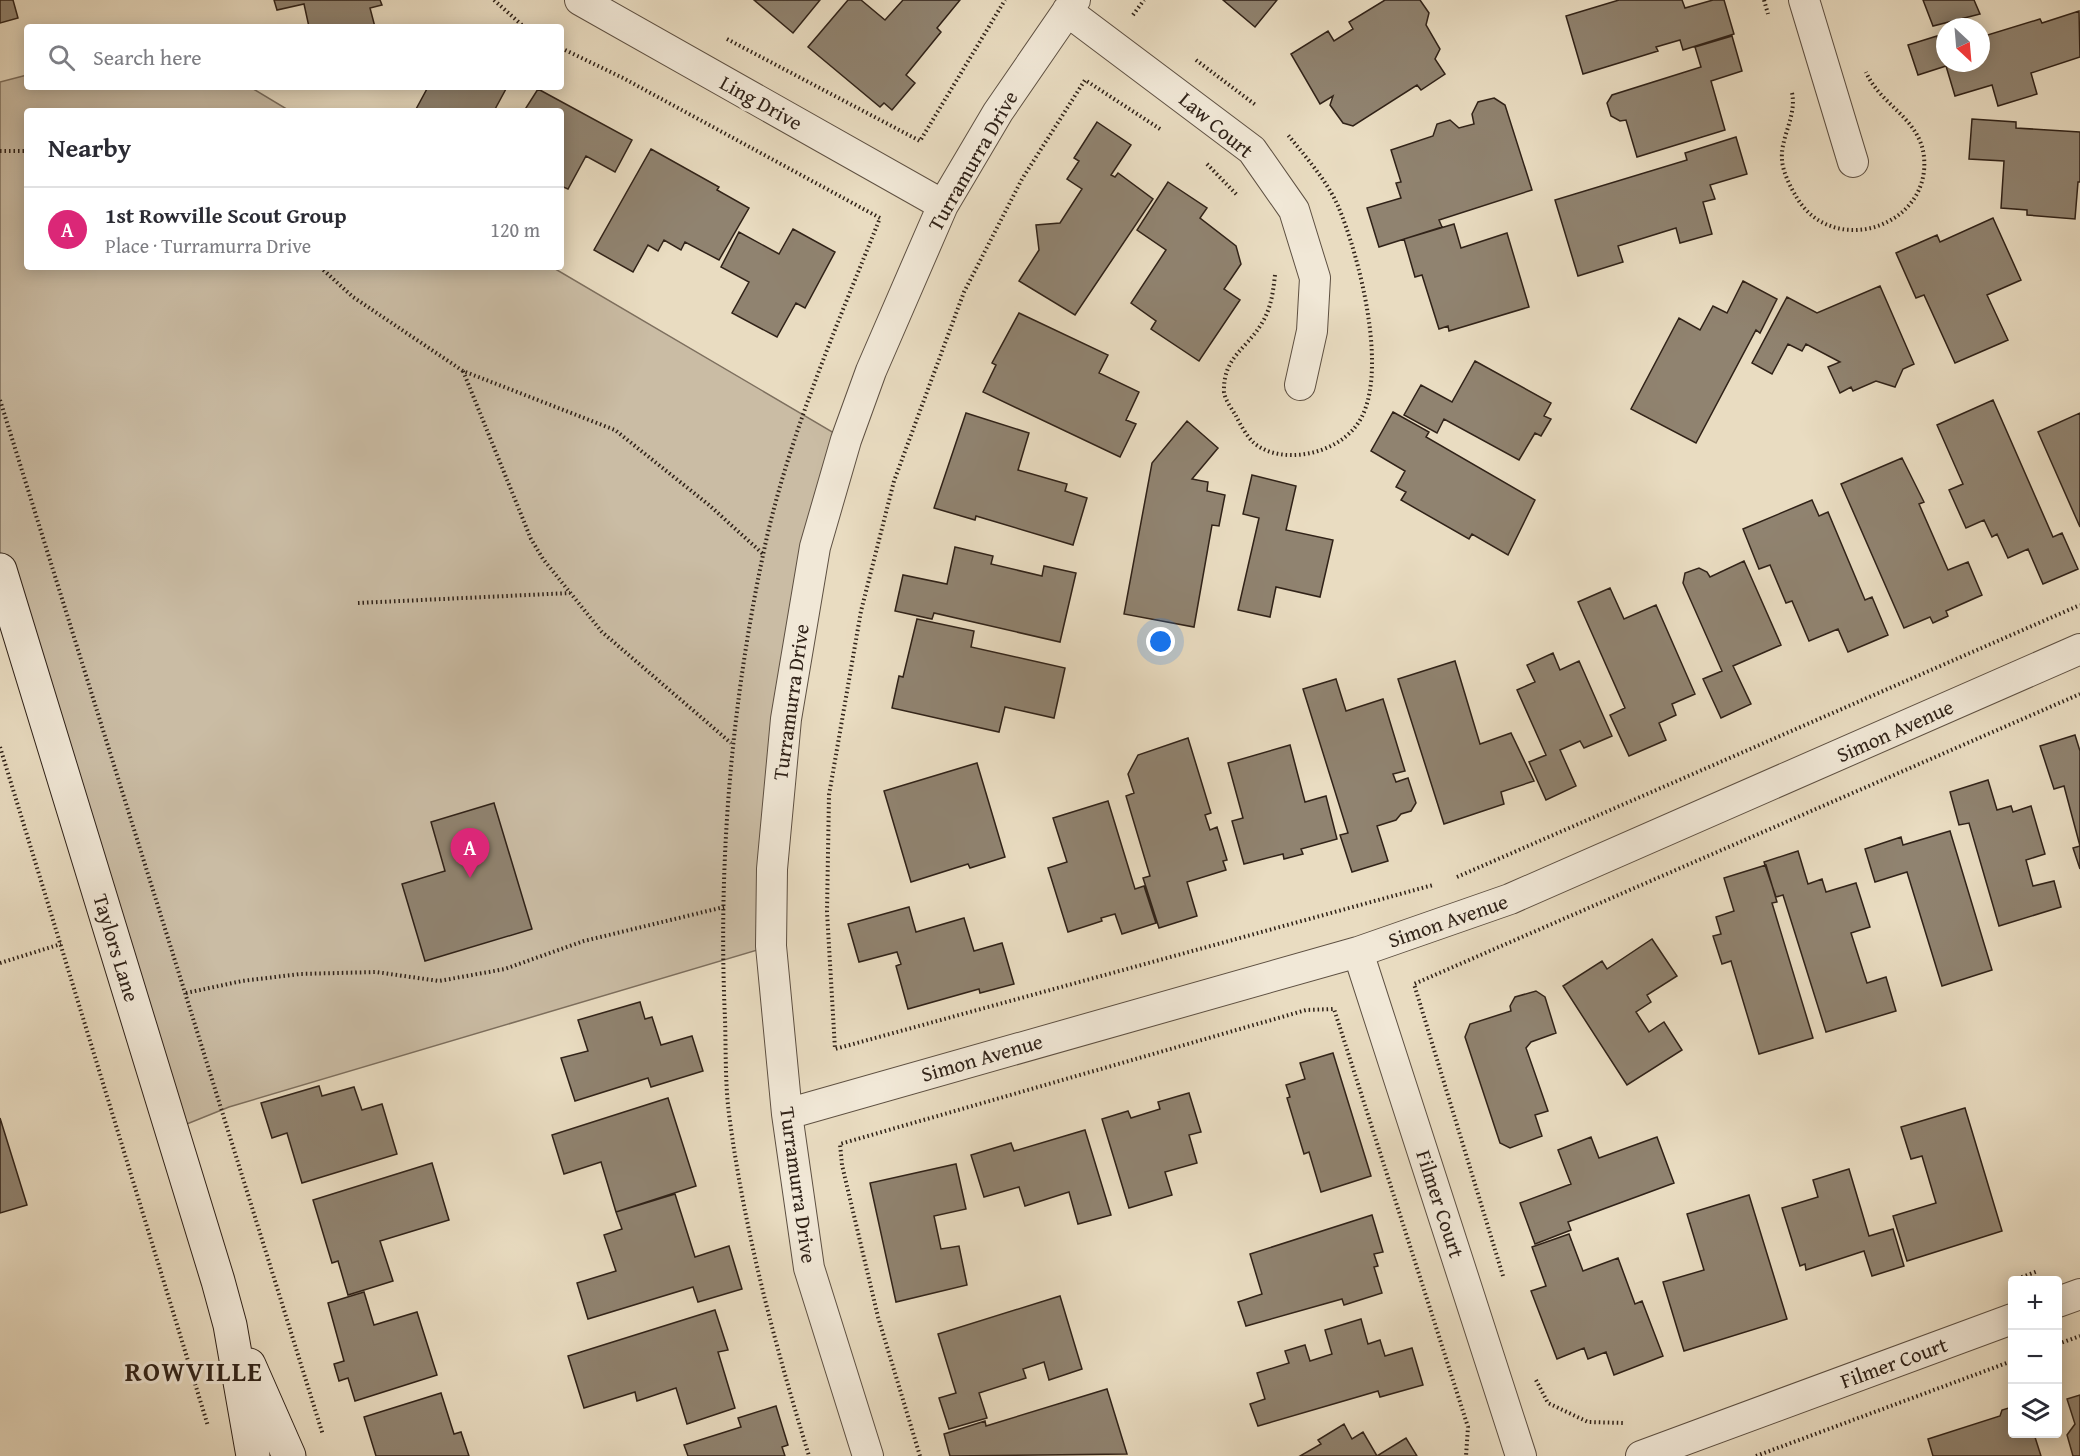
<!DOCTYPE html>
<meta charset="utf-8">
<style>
body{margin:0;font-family:"Gentium Book Plus",serif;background:#f2f2f3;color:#2b2b33}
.controls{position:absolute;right:18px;bottom:18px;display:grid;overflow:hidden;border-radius:6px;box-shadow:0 3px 15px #0003}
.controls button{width:54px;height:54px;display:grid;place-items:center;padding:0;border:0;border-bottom:2px solid #e1e1e2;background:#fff;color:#2b2b33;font:30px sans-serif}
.compass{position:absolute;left:1936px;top:18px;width:54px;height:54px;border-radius:50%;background:#fff;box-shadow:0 3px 15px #0003;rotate:154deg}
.you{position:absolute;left:1161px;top:642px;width:21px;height:21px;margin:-15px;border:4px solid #fff;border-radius:50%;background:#1a73e8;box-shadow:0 0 0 9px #1a73e833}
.badge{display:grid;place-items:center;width:39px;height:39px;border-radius:50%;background:#db2777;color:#fff;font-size:20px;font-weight:700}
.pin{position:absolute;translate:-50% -50px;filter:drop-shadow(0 2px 3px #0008)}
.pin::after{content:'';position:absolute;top:32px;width:21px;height:18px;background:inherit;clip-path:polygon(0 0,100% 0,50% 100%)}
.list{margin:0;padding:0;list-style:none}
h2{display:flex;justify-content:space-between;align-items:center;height:78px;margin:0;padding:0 24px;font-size:26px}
h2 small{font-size:20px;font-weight:400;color:#7c7c81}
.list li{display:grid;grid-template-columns:39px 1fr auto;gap:18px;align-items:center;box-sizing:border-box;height:84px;padding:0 24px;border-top:2px solid #e1e1e2}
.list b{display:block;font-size:22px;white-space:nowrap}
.list p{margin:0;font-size:20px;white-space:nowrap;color:#7c7c81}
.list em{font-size:20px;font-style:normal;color:#7c7c81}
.icon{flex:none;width:33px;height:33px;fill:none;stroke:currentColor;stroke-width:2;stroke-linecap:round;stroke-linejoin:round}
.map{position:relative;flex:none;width:2080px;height:1456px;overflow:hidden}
.search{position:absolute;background:#fff;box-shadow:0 3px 15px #0003;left:24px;top:24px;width:540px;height:66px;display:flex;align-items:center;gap:15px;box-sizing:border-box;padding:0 21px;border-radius:6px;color:#7c7c81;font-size:22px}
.panel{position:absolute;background:#fff;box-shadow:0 3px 15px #0003;left:24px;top:108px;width:540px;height:162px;border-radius:6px}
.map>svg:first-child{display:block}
.green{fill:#cabca4;stroke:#7d6f5e;stroke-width:1.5}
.building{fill:#908370;stroke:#302218;stroke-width:1.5}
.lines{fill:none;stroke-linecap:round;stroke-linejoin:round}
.minor-casing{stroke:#5e5042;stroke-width:32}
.secondary-casing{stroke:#302218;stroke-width:35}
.path{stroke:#302218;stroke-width:4;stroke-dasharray:1.5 3;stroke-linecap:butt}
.minor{stroke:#f1e8d7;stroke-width:30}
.secondary{stroke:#f1e8d7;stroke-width:33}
.labels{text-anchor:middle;stroke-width:6;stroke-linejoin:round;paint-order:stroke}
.street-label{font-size:21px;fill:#302218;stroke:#f1e8d7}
.district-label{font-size:27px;font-weight:bold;letter-spacing:1.5px;fill:#302218;stroke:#f1e8d7}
</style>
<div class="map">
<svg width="2080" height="1456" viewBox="0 0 2080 1456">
<rect width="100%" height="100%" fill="#e9dcc1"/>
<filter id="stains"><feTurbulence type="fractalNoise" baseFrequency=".00333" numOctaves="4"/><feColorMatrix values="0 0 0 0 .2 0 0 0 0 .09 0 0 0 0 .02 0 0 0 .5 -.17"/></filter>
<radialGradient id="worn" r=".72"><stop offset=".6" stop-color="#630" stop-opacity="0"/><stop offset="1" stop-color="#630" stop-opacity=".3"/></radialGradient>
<!-- green -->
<path class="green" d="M 27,75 L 27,87 L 250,87 L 290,111 L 27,111 L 27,267 L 552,267 L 846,440 L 815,548 L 771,946 L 229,1107 L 172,1130 L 0,570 L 0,82 Z"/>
<!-- building -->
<path class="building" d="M 0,0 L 13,0 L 18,18 L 0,23 Z
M 274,0 L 380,0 L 382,5 L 370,8 L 375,27 L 309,27 L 304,4 L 277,10 Z
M 754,0 L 820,0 L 793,33 Z
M 848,0 L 861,0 L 885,20 L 903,0 L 960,0 L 937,28 L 941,32 L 906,75 L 915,83 L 892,110 L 884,103 L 880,107 L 808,47 Z
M 1223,0 L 1277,0 L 1255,27 Z
M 1385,0 L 1420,0 L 1429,13 L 1426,25 L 1440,49 L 1435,59 L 1445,74 L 1421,90 L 1417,85 L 1353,126 L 1343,123 L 1330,105 L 1333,96 L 1320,104 L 1291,54 L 1328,31 L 1334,41 L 1353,29 L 1349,22 Z
M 1619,0 L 1682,0 L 1685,8 L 1713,0 L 1724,0 L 1734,34 L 1683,50 L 1680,40 L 1656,47 L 1658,51 L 1583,74 L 1566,16 Z
M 1923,0 L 1974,0 L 1980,14 L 1933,26 Z
M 2079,11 L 2080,57 L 2031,73 L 2037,94 L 1998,106 L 1992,85 L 1955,96 L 1946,66 L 1918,75 L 1908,45 L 1937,36 L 1941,50 L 1945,49 L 1945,63 L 1981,63 L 1981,37 L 2040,19 L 2042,23 Z
M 1732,36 L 1742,71 L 1711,81 L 1725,130 L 1637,157 L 1626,120 L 1620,121 L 1611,116 L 1607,103 L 1612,95 L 1701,67 L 1695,47 Z
M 428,87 L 507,87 L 494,111 L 415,111 Z
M 538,89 L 632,140 L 615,172 L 586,156 L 568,189 L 561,186 L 561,111 L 524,111 Z
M 1494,98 L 1505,105 L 1532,190 L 1439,220 L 1442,227 L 1379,247 L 1367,208 L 1401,198 L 1396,183 L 1401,182 L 1391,150 L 1433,136 L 1437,124 L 1450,120 L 1459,128 L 1474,124 L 1472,114 L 1478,102 Z
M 1972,119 L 2016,122 L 2016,128 L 2080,132 L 2080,182 L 2078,182 L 2075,219 L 2027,215 L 2027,210 L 2001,208 L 2004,161 L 1969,159 Z
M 1097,122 L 1131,145 L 1111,175 L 1115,177 L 1118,173 L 1153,199 L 1075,315 L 1019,281 L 1039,250 L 1036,225 L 1060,223 L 1082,189 L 1067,179 L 1079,161 L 1074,158 Z
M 1736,137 L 1747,174 L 1710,185 L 1715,199 L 1703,202 L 1712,234 L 1680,243 L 1676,228 L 1618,246 L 1623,262 L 1578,276 L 1555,200 L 1687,160 L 1685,153 Z
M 651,149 L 719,187 L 717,190 L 749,208 L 719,260 L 685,242 L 681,250 L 664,240 L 658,251 L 648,245 L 633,272 L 594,250 Z
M 1168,182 L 1207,208 L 1200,218 L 1236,246 L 1241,264 L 1224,289 L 1240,300 L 1199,361 L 1151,329 L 1156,321 L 1131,303 L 1166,250 L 1137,230 Z
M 1993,218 L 2021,280 L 1987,295 L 2008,340 L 1955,363 L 1924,295 L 1916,298 L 1896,253 L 1937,235 L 1940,242 Z
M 1454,224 L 1461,248 L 1507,233 L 1529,307 L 1449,331 L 1448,326 L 1439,329 L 1422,275 L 1415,277 L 1404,239 Z
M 793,229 L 835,252 L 805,308 L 796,303 L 777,337 L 732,313 L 749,282 L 721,267 L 739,232 L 779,254 Z
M 1743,281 L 1777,299 L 1760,333 L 1756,330 L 1696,443 L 1631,409 L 1679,318 L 1700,330 L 1713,306 L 1727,313 Z
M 1880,286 L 1914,364 L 1903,369 L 1895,387 L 1876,381 L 1853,391 L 1851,387 L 1840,393 L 1828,367 L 1840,362 L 1806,344 L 1802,351 L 1788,344 L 1772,374 L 1752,363 L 1787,297 L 1817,313 Z
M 1019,313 L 1108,355 L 1099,373 L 1139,392 L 1126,420 L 1136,424 L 1120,457 L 983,392 L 996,365 L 992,363 Z
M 1475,361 L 1551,403 L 1544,416 L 1551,419 L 1541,436 L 1535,433 L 1519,460 L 1444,419 L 1437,433 L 1404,415 L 1421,385 L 1452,402 Z
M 1993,400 L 2053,537 L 2062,533 L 2078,569 L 2043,584 L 2028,549 L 2008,558 L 1997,534 L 1992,537 L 1984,520 L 1966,528 L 1949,490 L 1963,484 L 1937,425 Z
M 1393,412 L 1429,432 L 1426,437 L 1535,500 L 1508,555 L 1472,534 L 1469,539 L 1401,500 L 1406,492 L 1396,487 L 1405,471 L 1371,451 Z
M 966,413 L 1029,433 L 1018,470 L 1067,484 L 1065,491 L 1087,498 L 1073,545 L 976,516 L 975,520 L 934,508 Z
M 2080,413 L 2080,527 L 2038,432 Z
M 1187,421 L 1218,448 L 1192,479 L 1208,482 L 1207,491 L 1225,495 L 1219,526 L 1212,525 L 1194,627 L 1124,614 L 1152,463 Z
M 1902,458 L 1924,502 L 1919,504 L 1948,570 L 1968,562 L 1982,595 L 1946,611 L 1948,616 L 1933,623 L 1930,617 L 1904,628 L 1841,484 Z
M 1252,475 L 1296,486 L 1286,530 L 1333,540 L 1320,597 L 1276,587 L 1270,617 L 1238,610 L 1259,518 L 1243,514 Z
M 1812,500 L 1819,516 L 1828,512 L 1865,600 L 1872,597 L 1888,635 L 1848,652 L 1838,629 L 1809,641 L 1792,601 L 1786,603 L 1770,565 L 1759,569 L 1743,529 Z
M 955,547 L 993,556 L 991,564 L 1042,576 L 1044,566 L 1076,573 L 1060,642 L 934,613 L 932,619 L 895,611 L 903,575 L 947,584 Z
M 1744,561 L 1781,645 L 1733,666 L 1751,704 L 1721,718 L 1703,679 L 1722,671 L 1683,583 L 1685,573 L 1699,568 L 1707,572 L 1710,577 Z
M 1610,588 L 1624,619 L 1656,605 L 1695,694 L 1672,704 L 1676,715 L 1659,723 L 1666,740 L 1629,756 L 1610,715 L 1625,708 L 1578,602 Z
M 917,619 L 974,631 L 971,647 L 1065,668 L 1054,718 L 1005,707 L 999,732 L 892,708 L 899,676 L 903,677 Z
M 1553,653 L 1560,670 L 1579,661 L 1612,736 L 1584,748 L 1580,741 L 1560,750 L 1576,786 L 1546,800 L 1529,762 L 1546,755 L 1517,690 L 1535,682 L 1527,665 Z
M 1455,661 L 1480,744 L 1511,733 L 1534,781 L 1501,792 L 1504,804 L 1444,824 L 1398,679 Z
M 1336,679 L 1346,711 L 1383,699 L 1405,771 L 1393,774 L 1396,782 L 1408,778 L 1416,803 L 1411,811 L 1401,814 L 1396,820 L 1377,826 L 1388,861 L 1352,872 L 1340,835 L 1348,833 L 1303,689 Z
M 2075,735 L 2080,751 L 2080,869 L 2073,848 L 2080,846 L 2064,786 L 2054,789 L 2040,746 Z
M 1188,738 L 1211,813 L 1205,815 L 1210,830 L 1217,827 L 1227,860 L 1223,861 L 1226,870 L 1187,882 L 1197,916 L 1159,928 L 1143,878 L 1150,876 L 1126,796 L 1134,793 L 1128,774 L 1138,755 Z
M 1290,745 L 1305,802 L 1326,796 L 1337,839 L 1301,849 L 1303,854 L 1284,859 L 1283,854 L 1244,864 L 1232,821 L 1243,818 L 1228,763 Z
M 977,763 L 1005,857 L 970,868 L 968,864 L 911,882 L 884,791 Z
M 1988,780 L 1997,810 L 2011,806 L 2013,812 L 2031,806 L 2045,854 L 2026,860 L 2033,886 L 2054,881 L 2061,907 L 1999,926 L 1969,823 L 1959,825 L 1950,792 Z
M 1108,801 L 1135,889 L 1144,886 L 1156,923 L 1122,934 L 1115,914 L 1101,918 L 1102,921 L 1068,932 L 1048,868 L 1067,862 L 1053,818 Z
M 494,803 L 532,929 L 425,961 L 402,884 L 445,871 L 431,822 Z
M 1950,831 L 1992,970 L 1942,986 L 1907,872 L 1875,882 L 1865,849 L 1901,837 L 1903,845 Z
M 1798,851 L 1808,884 L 1822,879 L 1826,892 L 1856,883 L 1870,927 L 1851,933 L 1867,983 L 1886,977 L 1896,1011 L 1826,1032 L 1783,895 L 1776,897 L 1764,862 Z
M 1766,865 L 1777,902 L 1772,903 L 1813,1038 L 1759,1054 L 1731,961 L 1722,964 L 1713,936 L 1721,934 L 1716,917 L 1734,911 L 1724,878 Z
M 909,907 L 916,932 L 964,918 L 974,951 L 1002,943 L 1014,984 L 980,993 L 979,989 L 908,1009 L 896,966 L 901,964 L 897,952 L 859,962 L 848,924 Z
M 1652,939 L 1677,976 L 1647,995 L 1651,1002 L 1636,1012 L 1649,1032 L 1664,1022 L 1682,1050 L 1627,1085 L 1563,986 L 1602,961 L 1607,969 Z
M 1536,991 L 1545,997 L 1556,1033 L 1531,1042 L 1526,1048 L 1548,1111 L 1535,1115 L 1542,1136 L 1510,1148 L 1500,1143 L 1465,1037 L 1470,1024 L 1511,1011 L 1510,1006 L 1515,997 Z
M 640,1002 L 645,1019 L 652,1017 L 661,1045 L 692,1036 L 703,1071 L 651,1087 L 648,1078 L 575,1101 L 561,1058 L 588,1051 L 578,1020 Z
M 1333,1053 L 1371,1176 L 1321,1192 L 1309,1152 L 1304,1154 L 1287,1098 L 1290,1097 L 1286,1085 L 1305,1079 L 1300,1063 Z
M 319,1086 L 322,1096 L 354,1087 L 362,1110 L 382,1104 L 397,1154 L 302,1183 L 287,1133 L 272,1138 L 261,1103 Z
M 1189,1093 L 1201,1132 L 1189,1135 L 1197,1163 L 1165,1172 L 1172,1195 L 1129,1208 L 1102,1119 L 1128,1111 L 1131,1118 L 1160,1109 L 1158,1102 Z
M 668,1098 L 696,1186 L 616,1212 L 601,1162 L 564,1174 L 552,1135 Z
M 1965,1108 L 2002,1231 L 1907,1261 L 1893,1216 L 1936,1203 L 1922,1156 L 1911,1159 L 1901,1127 Z
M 0,1118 L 27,1205 L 0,1213 Z
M 1085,1130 L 1111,1215 L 1078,1224 L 1069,1192 L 1025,1206 L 1019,1187 L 984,1197 L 971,1155 L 1011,1143 L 1014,1151 Z
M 1591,1137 L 1599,1158 L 1657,1137 L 1674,1183 L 1568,1222 L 1571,1230 L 1535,1244 L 1520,1203 L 1571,1184 L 1558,1150 Z
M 432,1163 L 449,1220 L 380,1241 L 393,1281 L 348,1295 L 338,1261 L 332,1263 L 313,1200 Z
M 956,1164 L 966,1209 L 934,1216 L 941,1249 L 959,1246 L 967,1285 L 896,1302 L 870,1183 Z
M 1849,1169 L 1869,1236 L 1893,1229 L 1904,1266 L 1872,1276 L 1864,1251 L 1806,1270 L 1805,1264 L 1800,1266 L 1782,1208 L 1818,1197 L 1813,1180 Z
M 675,1194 L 695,1257 L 729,1246 L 742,1289 L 698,1302 L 693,1287 L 588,1319 L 577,1283 L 616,1271 L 604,1235 L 622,1229 L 616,1212 Z
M 1749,1195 L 1787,1319 L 1684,1351 L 1663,1282 L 1704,1270 L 1687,1214 Z
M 1372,1215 L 1383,1252 L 1374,1254 L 1378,1266 L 1374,1267 L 1382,1293 L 1344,1305 L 1342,1299 L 1246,1326 L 1238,1302 L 1262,1294 L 1250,1254 Z
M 1569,1234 L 1583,1271 L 1618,1258 L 1635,1304 L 1642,1301 L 1663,1356 L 1614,1375 L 1606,1352 L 1588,1359 L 1584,1348 L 1557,1359 L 1531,1291 L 1546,1286 L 1532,1247 Z
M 364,1292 L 374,1325 L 417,1312 L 437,1375 L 355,1401 L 348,1378 L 339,1381 L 334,1364 L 344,1361 L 328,1303 Z
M 1060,1296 L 1082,1369 L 1049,1380 L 1044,1362 L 1023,1369 L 1026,1378 L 979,1393 L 987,1418 L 949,1429 L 939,1398 L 956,1393 L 938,1334 Z
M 715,1310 L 728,1350 L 718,1352 L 735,1408 L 687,1424 L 676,1388 L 637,1401 L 635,1392 L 584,1408 L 568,1356 Z
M 1361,1319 L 1368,1344 L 1380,1340 L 1385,1356 L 1412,1348 L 1423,1385 L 1380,1397 L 1378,1391 L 1258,1426 L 1250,1404 L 1265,1399 L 1257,1373 L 1289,1363 L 1285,1351 L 1305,1345 L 1310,1361 L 1332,1354 L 1325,1330 Z
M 1107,1389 L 1127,1454 L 950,1456 L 944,1434 L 985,1421 L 986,1426 Z
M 441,1393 L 454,1434 L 461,1432 L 469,1456 L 376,1456 L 364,1417 Z
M 2080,1395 L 2080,1456 L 2073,1456 L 2067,1435 L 2075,1424 L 2067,1399 Z
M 776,1406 L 788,1445 L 782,1447 L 785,1456 L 688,1456 L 684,1445 L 741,1427 L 738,1418 Z
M 2012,1407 L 2012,1434 L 2034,1434 L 2041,1456 L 1933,1456 L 1928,1439 L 2000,1416 L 2002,1410 Z
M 1344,1424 L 1352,1439 L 1363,1432 L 1377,1456 L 1406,1438 L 1417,1456 L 1300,1456 L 1321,1444 L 1318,1440 Z"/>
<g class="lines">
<!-- minor casing -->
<g class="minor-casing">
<path id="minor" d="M 580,0 L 943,205
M 1804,0 L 1853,162
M 1067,11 L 1252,150 L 1294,210 L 1315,278 L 1312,331 L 1300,385
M 1358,952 L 1521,1456
M 787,1114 L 1358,952 L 1510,899 L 2080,649
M 2058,1302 L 2080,1294
M 868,1456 L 809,1268 L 787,1114 L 771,946 L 772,869 L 786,719 L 815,547 L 846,440 L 871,371 L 943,205 L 998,112 L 1075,0
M 1641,1456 L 2012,1319"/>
</g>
<!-- secondary casing -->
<g class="secondary-casing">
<path id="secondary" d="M 0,570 L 218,1281 L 230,1325 L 253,1456
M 249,1365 L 289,1456"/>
</g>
<!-- path -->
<path class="path" d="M 494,0 L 524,27
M 1764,0 L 1768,14
M 1133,15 L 1144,0
M 727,39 L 920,141 L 1005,0
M 561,48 L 623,78 L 880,218 C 836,328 787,439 763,555 C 731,707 718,864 725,1019 C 726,1050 725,1083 729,1114 C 744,1230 775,1345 809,1456
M 1196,60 L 1257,106
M 1792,93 C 1797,116 1780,138 1782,160 C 1783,173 1791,188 1797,198 C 1834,259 1931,226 1924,157 C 1920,118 1880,105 1866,72
M 1160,129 L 1085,80 L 1022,179 L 964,292 L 894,481 L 861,611 L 829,795 L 827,912 L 835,1049 L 1433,885
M 0,151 L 27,151
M 1207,164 L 1237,195
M 320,267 L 353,297 L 463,371 L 615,430 L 709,505 L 763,554
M 1275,275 C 1273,293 1271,308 1262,323 C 1246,350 1223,357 1224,392 C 1225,400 1232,409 1236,416 C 1240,424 1247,437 1254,443 C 1282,466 1335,454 1356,426 C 1392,380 1359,255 1338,206 C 1327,181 1306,157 1288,135
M 463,371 L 531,539 L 543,559 L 602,632 L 731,743
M 0,400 L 323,1435
M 358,603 L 570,593
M 0,747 L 208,1426
M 1457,877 L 2080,605
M 0,963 L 61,944
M 186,993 L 242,981 L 300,974 L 376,972 L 439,981 L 505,969 L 584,941 L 724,907
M 1503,1276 L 1414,984 L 2080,694
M 2009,1282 L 2038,1271
M 2058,1344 L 2080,1336
M 1536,1380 L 1548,1403 L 1588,1422 L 1625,1423
M 920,1456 L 878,1317 L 842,1165 L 840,1144 L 1306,1010 L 1334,1009 L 1468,1427 L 1466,1456
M 1756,1456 L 2012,1361"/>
<!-- minor -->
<use href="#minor" class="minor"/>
<!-- secondary -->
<use href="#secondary" class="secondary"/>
</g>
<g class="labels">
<!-- street labels -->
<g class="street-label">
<text transform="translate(761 103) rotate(29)" y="7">Ling Drive</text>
<text transform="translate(1216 125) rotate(40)" y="7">Law Court</text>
<text transform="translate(973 161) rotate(-60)" y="7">Turramurra Drive</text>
<text transform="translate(791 702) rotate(-82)" y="7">Turramurra Drive</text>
<text transform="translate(1895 731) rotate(-24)" y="7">Simon Avenue</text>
<text transform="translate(1448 921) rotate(-19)" y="7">Simon Avenue</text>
<text transform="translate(116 948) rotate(73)" y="7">Taylors Lane</text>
<text transform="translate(982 1058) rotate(-16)" y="7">Simon Avenue</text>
<text transform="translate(798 1185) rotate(82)" y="7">Turramurra Drive</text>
<text transform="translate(1440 1204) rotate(72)" y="7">Filmer Court</text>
<text transform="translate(1894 1363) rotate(-20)" y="7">Filmer Court</text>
</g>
<!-- district labels -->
<g class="district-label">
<text x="194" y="1381">ROWVILLE</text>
</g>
</g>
<rect width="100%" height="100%" filter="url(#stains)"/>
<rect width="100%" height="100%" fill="url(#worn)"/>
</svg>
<div class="controls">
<button>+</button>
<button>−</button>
<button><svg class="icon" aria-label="layers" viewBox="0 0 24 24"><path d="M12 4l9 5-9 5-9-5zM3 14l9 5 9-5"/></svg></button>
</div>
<svg class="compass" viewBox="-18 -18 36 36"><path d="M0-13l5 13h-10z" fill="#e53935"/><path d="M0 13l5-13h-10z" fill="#7c7c81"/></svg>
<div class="you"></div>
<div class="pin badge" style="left:470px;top:878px">A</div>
<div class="search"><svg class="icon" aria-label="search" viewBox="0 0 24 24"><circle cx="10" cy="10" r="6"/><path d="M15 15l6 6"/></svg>Search here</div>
<section class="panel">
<h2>Nearby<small></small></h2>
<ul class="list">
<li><span class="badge">A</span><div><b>1st Rowville Scout Group</b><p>Place · Turramurra Drive</p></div><em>120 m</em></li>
</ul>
</section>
</div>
